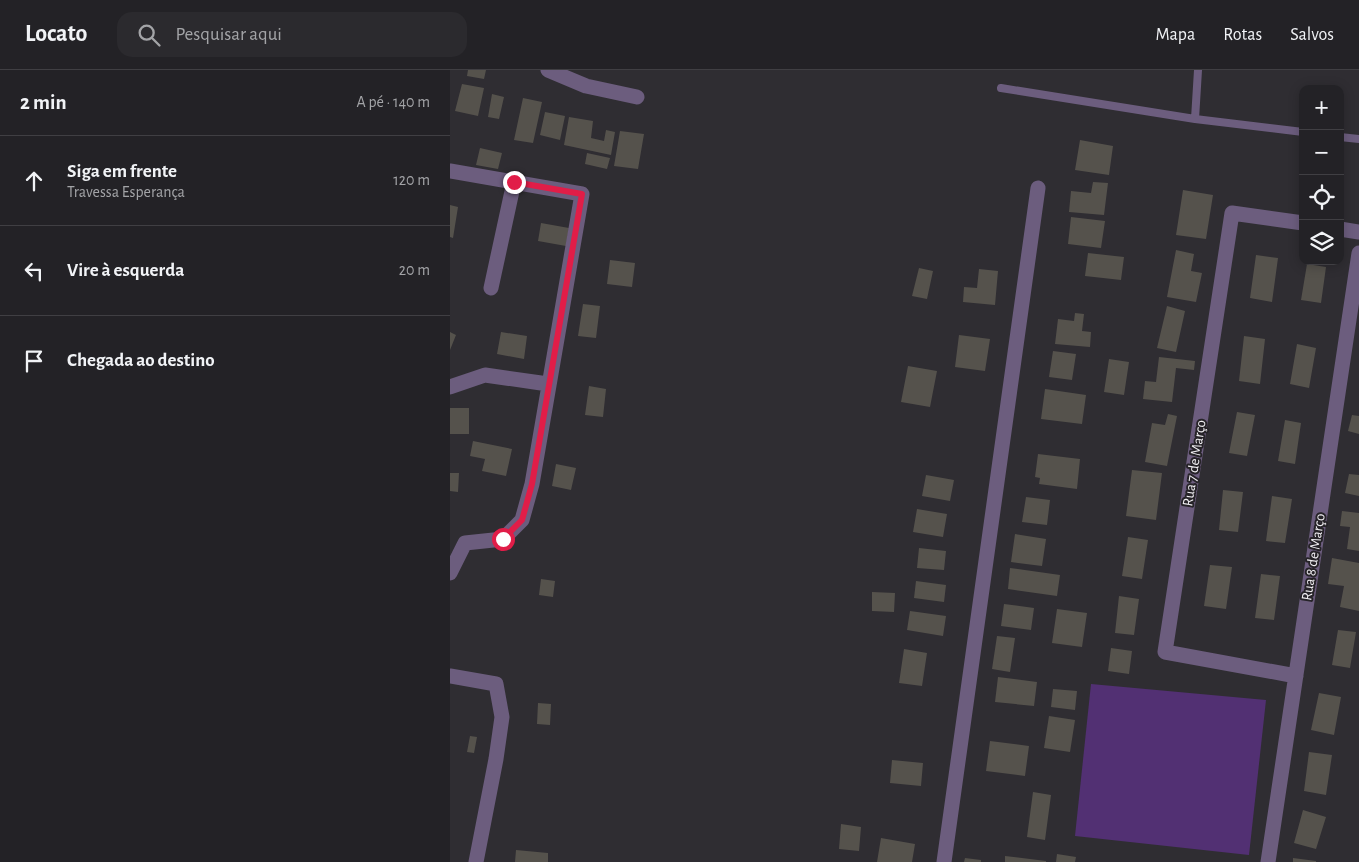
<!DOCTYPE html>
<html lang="pt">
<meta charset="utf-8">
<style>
body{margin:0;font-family:"Alegreya Sans",sans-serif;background:#2b2a2e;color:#f1f3f6}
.controls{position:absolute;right:15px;top:15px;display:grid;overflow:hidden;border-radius:10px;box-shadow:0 2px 12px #0003}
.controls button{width:45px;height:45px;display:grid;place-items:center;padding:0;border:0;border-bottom:1px solid #403f43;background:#232226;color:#f1f3f6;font:25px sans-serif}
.stop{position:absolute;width:15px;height:15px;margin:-11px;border:4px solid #e11d48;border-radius:50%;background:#fff}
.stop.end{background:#e11d48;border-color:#fff;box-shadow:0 1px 5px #0008}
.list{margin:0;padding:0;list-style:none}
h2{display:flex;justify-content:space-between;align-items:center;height:65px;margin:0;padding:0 20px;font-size:21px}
h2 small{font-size:16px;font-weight:400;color:#a3a4a7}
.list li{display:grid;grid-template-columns:32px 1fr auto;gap:15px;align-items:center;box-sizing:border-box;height:90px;padding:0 20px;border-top:1px solid #403f43}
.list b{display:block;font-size:19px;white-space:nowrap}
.list p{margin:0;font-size:16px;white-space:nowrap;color:#a3a4a7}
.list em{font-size:16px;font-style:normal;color:#a3a4a7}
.icon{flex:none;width:28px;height:28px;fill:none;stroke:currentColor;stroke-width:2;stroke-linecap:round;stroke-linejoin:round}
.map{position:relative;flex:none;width:909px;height:792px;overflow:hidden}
header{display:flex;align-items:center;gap:30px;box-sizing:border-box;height:70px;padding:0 25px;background:#232226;border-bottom:1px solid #403f43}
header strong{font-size:24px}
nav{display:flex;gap:28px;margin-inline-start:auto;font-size:18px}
.search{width:350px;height:45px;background:#2b2a2e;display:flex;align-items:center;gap:12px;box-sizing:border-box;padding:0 18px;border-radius:15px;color:#a3a4a7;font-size:19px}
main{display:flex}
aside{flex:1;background:#232226}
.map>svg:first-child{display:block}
.green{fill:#523073}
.building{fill:#55524c}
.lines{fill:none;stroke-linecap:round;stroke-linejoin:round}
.lane{stroke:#6c5d7e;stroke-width:8}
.street{stroke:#6c5d7e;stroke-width:15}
.route{stroke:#e11d48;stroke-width:6}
.labels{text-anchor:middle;stroke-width:4;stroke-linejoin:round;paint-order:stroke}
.street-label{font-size:15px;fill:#f0eef2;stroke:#262328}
</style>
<header>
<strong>Locato</strong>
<div class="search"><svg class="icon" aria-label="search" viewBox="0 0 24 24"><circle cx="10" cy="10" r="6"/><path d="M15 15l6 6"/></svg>Pesquisar aqui</div>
<nav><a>Mapa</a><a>Rotas</a><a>Salvos</a></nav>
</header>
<main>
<aside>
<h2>2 min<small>A pé · 140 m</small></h2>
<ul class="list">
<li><svg class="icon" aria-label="ahead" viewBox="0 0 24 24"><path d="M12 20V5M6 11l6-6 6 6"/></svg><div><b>Siga em frente</b><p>Travessa Esperança</p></div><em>120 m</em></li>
<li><svg class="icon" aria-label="left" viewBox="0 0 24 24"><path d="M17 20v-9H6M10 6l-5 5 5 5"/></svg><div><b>Vire à esquerda</b></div><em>20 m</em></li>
<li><svg class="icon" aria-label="arrive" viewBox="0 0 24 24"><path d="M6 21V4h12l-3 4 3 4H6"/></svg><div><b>Chegada ao destino</b></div></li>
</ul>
</aside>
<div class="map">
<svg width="909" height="792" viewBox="0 0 909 792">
<rect width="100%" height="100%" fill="#2f2d32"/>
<!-- green -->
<path class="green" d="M 641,614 L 816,630 L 799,785 L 625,766 Z"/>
<!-- building -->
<path class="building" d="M 18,0 L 36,0 L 34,9 L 17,6 Z
M 12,14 L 34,18 L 28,46 L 5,41 Z
M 42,24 L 54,27 L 49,49 L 38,47 Z
M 73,28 L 92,32 L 83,73 L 64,70 Z
M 95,42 L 115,46 L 110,70 L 90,65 Z
M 119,47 L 143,51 L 141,68 L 154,71 L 156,60 L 165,62 L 161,85 L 114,75 Z
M 170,61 L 194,64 L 188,99 L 164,96 Z
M 630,70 L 663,76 L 659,105 L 625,100 Z
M 30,78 L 52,83 L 48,99 L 26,95 Z
M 137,83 L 160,88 L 157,99 L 135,94 Z
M 643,112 L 658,113 L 654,145 L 619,142 L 621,121 L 641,123 Z
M 733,120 L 763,125 L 756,169 L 726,165 Z
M 0,135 L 8,137 L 3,168 L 0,167 Z
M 621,147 L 655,151 L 651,178 L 618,174 Z
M 91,153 L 119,158 L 116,176 L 88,171 Z
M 726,180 L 744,184 L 741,201 L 752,203 L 746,232 L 717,227 Z
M 638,183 L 674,187 L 671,210 L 635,206 Z
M 806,185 L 828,188 L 822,232 L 800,228 Z
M 160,190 L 185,193 L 182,217 L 157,214 Z
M 857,194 L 876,197 L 871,233 L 851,230 Z
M 469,198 L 483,201 L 477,229 L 462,226 Z
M 529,199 L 548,201 L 545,235 L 513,232 L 514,217 L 527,218 Z
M 133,234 L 150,236 L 146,268 L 128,266 Z
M 717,236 L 735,241 L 726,282 L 707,278 Z
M 625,243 L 634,244 L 632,261 L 641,262 L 640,277 L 605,274 L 608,249 L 624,251 Z
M 0,262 L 6,265 L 0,280 Z
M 51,262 L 77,266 L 74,289 L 47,284 Z
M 509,265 L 540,269 L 535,301 L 505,297 Z
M 794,266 L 815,269 L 810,314 L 789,311 Z
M 847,274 L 866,278 L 859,318 L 840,314 Z
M 603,281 L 626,284 L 622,310 L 599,307 Z
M 709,287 L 745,291 L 744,300 L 726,298 L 722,332 L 693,329 L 695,311 L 706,312 Z
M 659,289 L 679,292 L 674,325 L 654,322 Z
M 458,296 L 487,301 L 480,337 L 451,332 Z
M 139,316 L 156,319 L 153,347 L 135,345 Z
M 595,319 L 636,325 L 632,354 L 591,349 Z
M 0,338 L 19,338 L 19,364 L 0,364 Z
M 787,342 L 805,345 L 797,386 L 779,383 Z
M 718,344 L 727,346 L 717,396 L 695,392 L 702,353 L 715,355 Z
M 902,345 L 909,346 L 909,364 L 898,361 Z
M 835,350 L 851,353 L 845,394 L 828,391 Z
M 23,371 L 62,379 L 56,406 L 32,401 L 35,389 L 20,386 Z
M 588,384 L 630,389 L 627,419 L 589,414 L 590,408 L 585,407 Z
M 106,394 L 126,398 L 121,420 L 102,416 Z
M 682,400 L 712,403 L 706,450 L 676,446 Z
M 0,403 L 9,403 L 8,422 L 0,421 Z
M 899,404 L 909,405 L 909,426 L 895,423 Z
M 476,405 L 504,410 L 500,431 L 472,426 Z
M 773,420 L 793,422 L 788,462 L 769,460 Z
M 822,426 L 842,429 L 835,473 L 816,471 Z
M 576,427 L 600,430 L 597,455 L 572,452 Z
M 467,439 L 497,444 L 493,467 L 463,462 Z
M 892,441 L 909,443 L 909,481 L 897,479 L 900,457 L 890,456 Z
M 565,464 L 596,469 L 592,496 L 561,492 Z
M 678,467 L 698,470 L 692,509 L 672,506 Z
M 469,478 L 496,481 L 494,500 L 467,498 Z
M 882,488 L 909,493 L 909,541 L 890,537 L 894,516 L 878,514 Z
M 760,495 L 782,497 L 776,539 L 754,536 Z
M 560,498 L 610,505 L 607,526 L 558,519 Z
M 811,504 L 830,506 L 824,550 L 805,548 Z
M 91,509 L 105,511 L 103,527 L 89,525 Z
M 466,511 L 496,515 L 494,532 L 464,528 Z
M 422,522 L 445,523 L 444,542 L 422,541 Z
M 669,526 L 689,529 L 684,565 L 665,563 Z
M 554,534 L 584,538 L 581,560 L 551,556 Z
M 607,539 L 637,543 L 632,577 L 602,573 Z
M 460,541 L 496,546 L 493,566 L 457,560 Z
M 888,560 L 906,562 L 900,598 L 882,595 Z
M 547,566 L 565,568 L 560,602 L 542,599 Z
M 661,578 L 682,581 L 679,604 L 658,601 Z
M 454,579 L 477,583 L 472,616 L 449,613 Z
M 548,607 L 587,612 L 584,636 L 545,632 Z
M 603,619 L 627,621 L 625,640 L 601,637 Z
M 869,623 L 891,627 L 884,665 L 861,660 Z
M 88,633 L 101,634 L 100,655 L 87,654 Z
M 599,646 L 625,650 L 620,682 L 594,678 Z
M 20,666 L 27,667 L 24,683 L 17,682 Z
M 540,671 L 579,676 L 575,706 L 536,701 Z
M 859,682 L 882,685 L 876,725 L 854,721 Z
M 442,690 L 473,693 L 471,716 L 440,713 Z
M 583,722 L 601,725 L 595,770 L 577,767 Z
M 853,740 L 876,747 L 866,779 L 844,773 Z
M 391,754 L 411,757 L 409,781 L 389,779 Z
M 431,768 L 465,774 L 462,792 L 427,792 Z
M 66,780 L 98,783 L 98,792 L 65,792 Z
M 607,784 L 626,787 L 625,792 L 606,792 Z
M 555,786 L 596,791 L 596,792 L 555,792 Z
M 515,788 L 531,790 L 531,792 L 514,792 Z
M 843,788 L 866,791 L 866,792 L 843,792 Z"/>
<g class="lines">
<!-- lane -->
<path class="lane" d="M 551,18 L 745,49 L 853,62
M 745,49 L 748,0
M 890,67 L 909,69"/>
<!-- street -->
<path class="street" d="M 98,0 L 136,16 L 187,27
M 0,101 L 132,124 L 82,414 L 72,450 L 53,469 L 15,473 L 0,503
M 890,159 L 909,162
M 41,218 L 64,112
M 0,317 L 35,305 L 98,314
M 0,606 L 46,614 L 52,647 L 46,689 L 26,792
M 846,606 L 715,582 L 782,143 L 853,153
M 494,792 L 588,118
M 818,792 L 909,183"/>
</g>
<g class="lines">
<!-- route -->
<path class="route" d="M 53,469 L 72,450 L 82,414 L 132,124 L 64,112"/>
</g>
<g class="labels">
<!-- street labels -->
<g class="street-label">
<text transform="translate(744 393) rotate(-81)" y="5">Rua 7 de Março</text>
<text transform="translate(863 487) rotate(-81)" y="5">Rua 8 de Março</text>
</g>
</g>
</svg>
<div class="controls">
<button>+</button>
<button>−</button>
<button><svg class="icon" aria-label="locate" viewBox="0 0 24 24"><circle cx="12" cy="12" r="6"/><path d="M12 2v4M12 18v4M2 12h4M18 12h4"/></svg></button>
<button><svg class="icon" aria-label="layers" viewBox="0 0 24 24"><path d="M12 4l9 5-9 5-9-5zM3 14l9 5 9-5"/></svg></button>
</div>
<div class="stop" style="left:53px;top:469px"></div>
<div class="stop end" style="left:64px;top:112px"></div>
</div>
</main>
